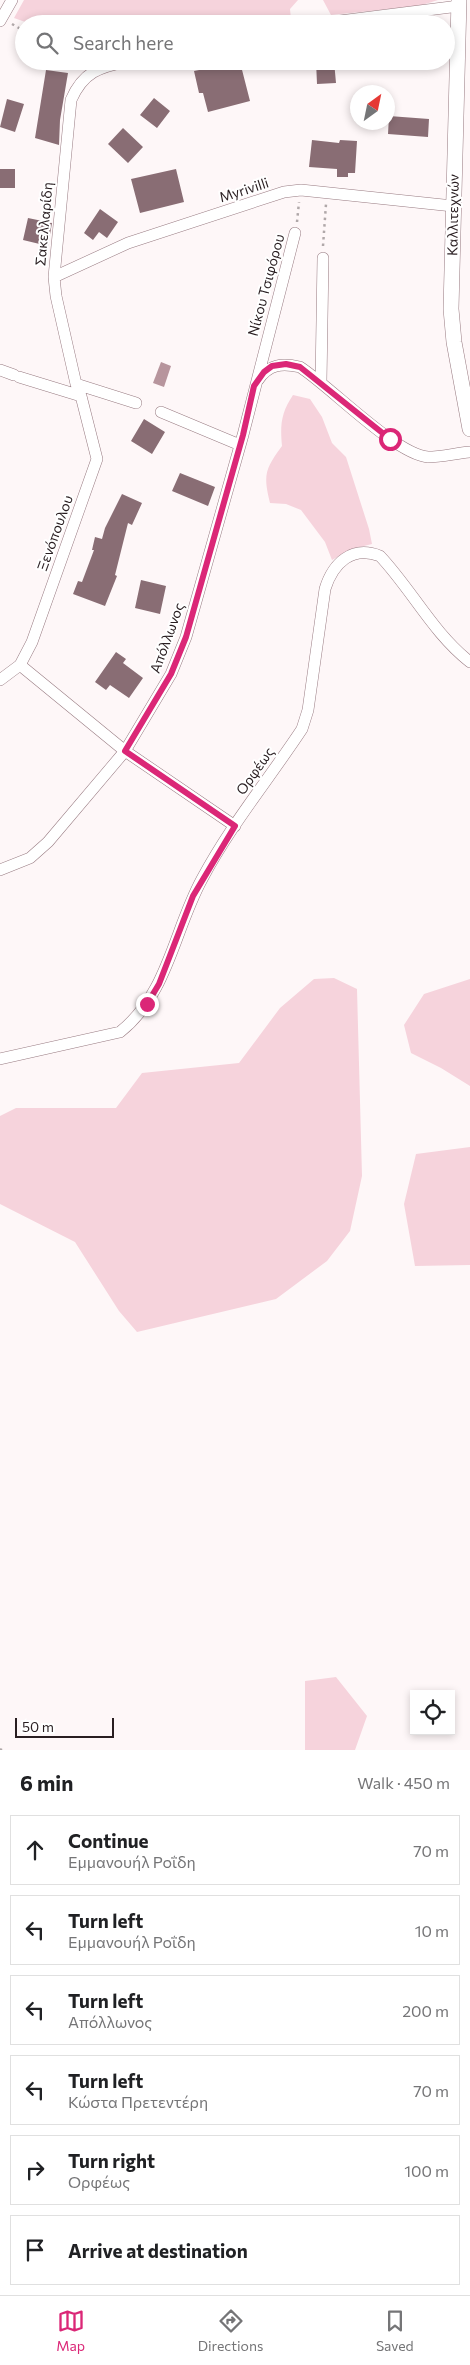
<!DOCTYPE html>
<meta charset="utf-8">
<style>
body{margin:0;font-family:Commissioner,sans-serif;background:#f6f6f6;color:#202124}
.controls{position:absolute;right:15px;bottom:15px;display:grid;overflow:hidden;border-radius:0px;box-shadow:0 2px 8px #0003}
.controls button{width:45px;height:45px;display:grid;place-items:center;padding:0;border:0;border-bottom:1px solid #e0e0e0;background:#fff;color:#202124;font:25px sans-serif}
.compass{position:absolute;left:350px;top:85px;width:45px;height:45px;border-radius:50%;background:#fff;box-shadow:0 2px 8px #0003;rotate:33deg}
.scale{position:absolute;left:15px;bottom:12px;width:99px;box-sizing:border-box;padding-left:5px;border:2px solid #291e21;border-top:0;font-size:14px;line-height:18px;white-space:nowrap;color:#291e21;-webkit-text-stroke:4px #fff;paint-order:stroke}
.stop{position:absolute;width:15px;height:15px;margin:-11px;border:4px solid #db2777;border-radius:50%;background:#fff}
.stop.end{background:#db2777;border-color:#fff;box-shadow:0 1px 5px #0008}
.list{margin:0;padding:0;list-style:none}
h2{display:flex;justify-content:space-between;align-items:center;height:65px;margin:0;padding:0 20px;font-size:21px}
h2 small{font-size:16px;font-weight:400;color:#757577}
.list li{display:grid;grid-template-columns:32px 1fr auto;gap:15px;align-items:center;box-sizing:border-box;height:70px;margin:0 10px 10px;padding:0 10px;border:1px solid #e0e0e0;border-radius:0px}
.list b{display:block;font-size:19px;white-space:nowrap}
.list p{margin:0;font-size:16px;white-space:nowrap;color:#757577}
.list em{font-size:16px;font-style:normal;color:#757577}
.icon{flex:none;width:28px;height:28px;fill:none;stroke:currentColor;stroke-width:2;stroke-linecap:round;stroke-linejoin:round}
.map{position:relative;flex:none;width:470px;height:1750px;overflow:hidden}
.search{position:absolute;background:#fff;box-shadow:0 2px 8px #0003;left:15px;right:15px;top:15px;height:55px;display:flex;align-items:center;gap:12px;box-sizing:border-box;padding:0 18px;border-radius:28px;color:#757577;font-size:19px}
.sheet{height:545px;background:#fff}
nav{display:flex;justify-content:space-around;align-items:center;box-sizing:border-box;height:70px;border-top:1px solid #e0e0e0;background:#fff;font-size:14px;color:#757577}
nav a{display:grid;justify-items:center;gap:2px}
nav .on{color:#db2777}
.map>svg:first-child{display:block}
.green{fill:#f6d3dc}
.water{fill:#b7959d}
.building{fill:#896d74}
.lines{fill:none;stroke-linecap:round;stroke-linejoin:round}
.street-casing{stroke:#987b82;stroke-width:12}
.secondary-casing{stroke:#987b82;stroke-width:16}
.path{stroke:#b0a8a9;stroke-width:2.5;stroke-dasharray:2.5 4;stroke-linecap:butt}
.street{stroke:#fff;stroke-width:11}
.secondary{stroke:#fff;stroke-width:15}
.route{stroke:#db2777;stroke-width:6}
.labels{text-anchor:middle;stroke-width:4;stroke-linejoin:round;paint-order:stroke}
.street-label{font-size:14px;fill:#291e21;stroke:#fff}
</style>
<div class="map">
<svg width="470" height="1750" viewBox="0 0 470 1750">
<rect width="100%" height="100%" fill="#fef7f8"/>
<!-- green -->
<path class="green" d="M 24,0 L 298,0 L 290,9 L 291,19 L 273,24 L 31,24 L 14,18 Z
M 323,0 L 438,0 L 419,6 L 331,15 Z
M 293,395 L 310,399 L 322,417 L 332,443 L 346,457 L 369,529 L 372,544 L 352,549 L 332,560 L 325,542 L 301,510 L 286,504 L 270,503 C 263,475 265,469 282,446 C 280,425 281,413 293,395 Z
M 334,978 L 357,989 L 362,1176 L 350,1231 L 327,1261 L 276,1299 L 137,1332 L 119,1311 L 75,1242 L 0,1204 L 0,1116 L 16,1108 L 116,1108 L 142,1073 L 239,1063 L 280,1008 L 314,979 Z
M 470,979 L 470,1086 L 441,1068 L 411,1053 L 404,1025 L 424,994 Z
M 470,1147 L 470,1265 L 415,1266 L 404,1204 L 416,1154 Z
M 336,1677 L 367,1716 L 355,1750 L 305,1750 L 305,1681 Z"/>
<!-- water -->
<path class="water" d="M 161,362 L 171,366 L 164,387 L 153,383 Z"/>
<!-- building -->
<path class="building" d="M 316,61 L 334,61 L 336,83 L 317,84 Z
M 240,62 L 250,101 L 208,112 L 203,93 L 199,93 L 194,71 Z
M 46,70 L 68,73 L 60,120 L 59,145 L 35,138 Z
M 154,98 L 170,111 L 157,128 L 140,115 Z
M 7,99 L 24,104 L 15,132 L 0,127 Z
M 389,116 L 429,119 L 428,137 L 388,134 Z
M 123,128 L 143,147 L 128,163 L 108,144 Z
M 312,140 L 339,143 L 340,140 L 357,141 L 355,173 L 348,173 L 348,177 L 337,177 L 337,169 L 309,167 Z
M 0,169 L 15,169 L 15,188 L 0,188 Z
M 176,169 L 184,202 L 140,213 L 131,179 Z
M 100,209 L 118,222 L 107,238 L 99,232 L 93,240 L 84,233 Z
M 28,218 L 52,223 L 48,246 L 23,240 Z
M 144,419 L 165,432 L 152,454 L 131,441 Z
M 180,473 L 215,487 L 208,506 L 172,491 Z
M 122,494 L 142,503 L 132,525 L 128,523 L 115,575 L 117,576 L 105,606 L 73,594 L 78,581 L 82,582 L 94,550 L 92,550 L 95,537 L 102,539 L 105,528 Z
M 141,580 L 166,586 L 160,614 L 135,608 Z
M 116,652 L 126,659 L 123,663 L 143,678 L 129,698 L 110,685 L 106,690 L 95,682 Z"/>
<g class="lines">
<!-- street casing -->
<g class="street-casing">
<path id="street" d="M 0,21 L 12,0
M 316,24 L 459,6
M 54,277 L 128,243 L 284,192 L 301,190 L 453,206
M 0,370 L 14,375
M 19,377 L 81,396
M 258,380 C 269,364 282,363 300,367 C 331,387 395,454 428,457 C 441,457 457,453 470,452
M 321,382 L 323,258
M 76,384 L 136,403
M 161,412 L 240,445
M 20,665 L 125,751 L 235,826
M 0,680 L 20,665 L 32,642 L 97,459 L 81,396 L 76,384 L 56,296 L 54,277 L 71,100 C 83,72 99,67 128,61
M 0,870 L 30,858 L 48,842 L 125,751 L 171,674 L 186,637 L 243,435 L 295,233
M 0,1059 L 120,1032 C 168,994 174,930 202,879 C 230,826 269,779 302,729 L 308,710 L 325,589 C 333,563 352,545 380,556 C 412,590 433,633 470,662"/>
</g>
<!-- secondary casing -->
<g class="secondary-casing">
<path id="secondary" d="M 459,0 L 451,309 L 454,342 L 470,429"/>
</g>
<!-- path -->
<path class="path" d="M 12,24 L 24,31
M 73,61 L 82,67
M 297,222 L 299,202
M 323,246 L 326,204
M 0,1749 L 2,1750"/>
<!-- street -->
<use href="#street" class="street"/>
<!-- secondary -->
<use href="#secondary" class="secondary"/>
</g>
<g class="lines">
<!-- route -->
<path class="route" d="M 147,1004 L 159,984 L 193,896 L 235,826 L 125,751 L 171,674 L 186,637 L 243,435 L 254,386 L 264,372 L 272,366 L 286,364 L 300,367 L 390,439"/>
</g>
<g class="labels">
<!-- street labels -->
<g class="street-label">
<text transform="translate(244 190) rotate(-18)" y="5">Myrivilli</text>
<text transform="translate(453 215) rotate(-89)" y="5">Καλλιτεχνών</text>
<text transform="translate(44 224) rotate(-85)" y="5">Σακελλαρίδη</text>
<text transform="translate(266 285) rotate(-75)" y="5">Νίκου Τσιφόρου</text>
<text transform="translate(55 533) rotate(-70)" y="5">Ξενόπουλου</text>
<text transform="translate(167 638) rotate(-70)" y="5">Απόλλωνος</text>
<text transform="translate(255 771) rotate(-55)" y="5">Ορφέως</text>
</g>
</g>
</svg>
<div class="controls">
<button><svg class="icon" aria-label="locate" viewBox="0 0 24 24"><circle cx="12" cy="12" r="6"/><path d="M12 2v4M12 18v4M2 12h4M18 12h4"/></svg></button>
</div>
<svg class="compass" viewBox="-18 -18 36 36"><path d="M0-13l5 13h-10z" fill="#e53935"/><path d="M0 13l5-13h-10z" fill="#757577"/></svg>
<div class="scale">50 m</div>
<div class="stop" style="left:390px;top:439px"></div>
<div class="stop end" style="left:147px;top:1004px"></div>
<div class="search"><svg class="icon" aria-label="search" viewBox="0 0 24 24"><circle cx="10" cy="10" r="6"/><path d="M15 15l6 6"/></svg>Search here</div>
</div>
<section class="sheet">
<h2>6 min<small>Walk · 450 m</small></h2>
<ul class="list">
<li><svg class="icon" aria-label="ahead" viewBox="0 0 24 24"><path d="M12 20V5M6 11l6-6 6 6"/></svg><div><b>Continue</b><p>Εμμανουήλ Ροΐδη</p></div><em>70 m</em></li>
<li><svg class="icon" aria-label="left" viewBox="0 0 24 24"><path d="M17 20v-9H6M10 6l-5 5 5 5"/></svg><div><b>Turn left</b><p>Εμμανουήλ Ροΐδη</p></div><em>10 m</em></li>
<li><svg class="icon" aria-label="left" viewBox="0 0 24 24"><path d="M17 20v-9H6M10 6l-5 5 5 5"/></svg><div><b>Turn left</b><p>Απόλλωνος</p></div><em>200 m</em></li>
<li><svg class="icon" aria-label="left" viewBox="0 0 24 24"><path d="M17 20v-9H6M10 6l-5 5 5 5"/></svg><div><b>Turn left</b><p>Κώστα Πρετεντέρη</p></div><em>70 m</em></li>
<li><svg class="icon" aria-label="right" viewBox="0 0 24 24"><path d="M7 20v-9h11M14 6l5 5-5 5"/></svg><div><b>Turn right</b><p>Ορφέως</p></div><em>100 m</em></li>
<li><svg class="icon" aria-label="arrive" viewBox="0 0 24 24"><path d="M6 21V4h12l-3 4 3 4H6"/></svg><div><b>Arrive at destination</b></div></li>
</ul>
</section>
<nav>
<a class="on"><svg class="icon" aria-label="map" viewBox="0 0 24 24"><path d="M3 6l6-2 6 2 6-2v14l-6 2-6-2-6 2zM9 4v14M15 6v14"/></svg>Map</a>
<a><svg class="icon" aria-label="directions" viewBox="0 0 24 24"><path d="M12 3l9 9-9 9-9-9zM9 14v-3h6M13 9l2 2-2 2"/></svg>Directions</a>
<a><svg class="icon" aria-label="saved" viewBox="0 0 24 24"><path d="M7 4h10v16l-5-4-5 4z"/></svg>Saved</a>
</nav>
